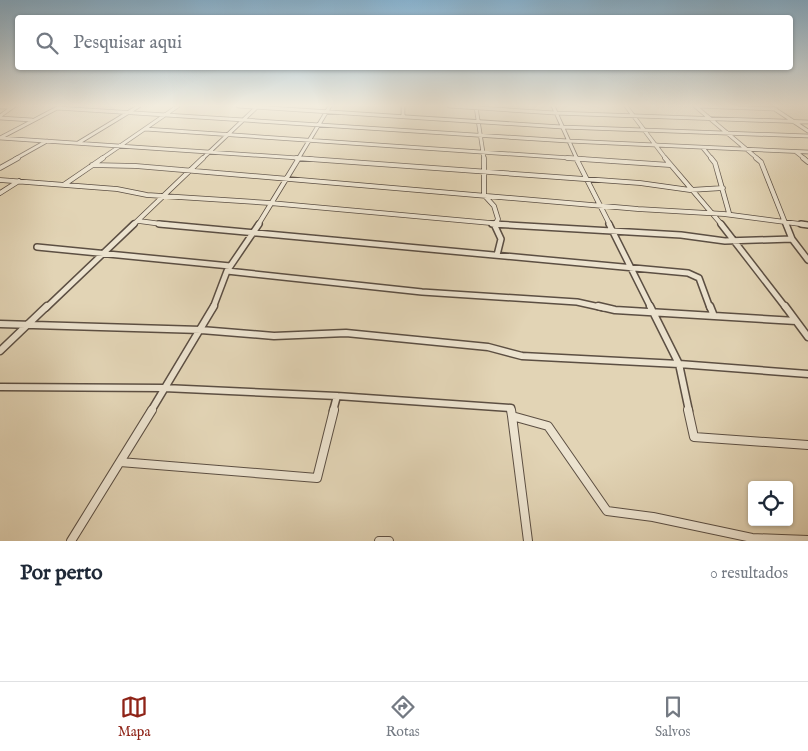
<!DOCTYPE html>
<html lang="pt">
<style>
body{margin:0;font-family:"IM FELL English",serif;background:#f2f2f3;color:#1f2937}
.controls{position:absolute;right:15px;bottom:15px;display:grid;overflow:hidden;border-radius:5px;box-shadow:0 1px 4px #0004}
.controls button{width:45px;height:45px;display:grid;place-items:center;padding:0;border:0;border-bottom:1px solid #e0e1e3;background:#fff;color:#1f2937;font:25px sans-serif}
.list{margin:0;padding:0;list-style:none}
h2{display:flex;justify-content:space-between;align-items:center;height:65px;margin:0;padding:0 20px;font-size:21px}
h2 small{font-size:16px;font-weight:400;color:#747a83}
.icon{flex:none;width:28px;height:28px;fill:none;stroke:currentColor;stroke-width:2;stroke-linecap:round;stroke-linejoin:round}
.map{position:relative;flex:none;width:808px;height:541px;overflow:hidden}
.search{position:absolute;background:#fff;box-shadow:0 1px 4px #0004;left:15px;right:15px;top:15px;height:55px;display:flex;align-items:center;gap:12px;box-sizing:border-box;padding:0 18px;border-radius:5px;color:#747a83;font-size:19px}
.sheet{height:140px;background:#fff}
nav{display:flex;justify-content:space-around;align-items:center;box-sizing:border-box;height:70px;border-top:1px solid #e0e1e3;background:#fff;font-size:14px;color:#747a83}
nav a{display:grid;justify-items:center;gap:2px}
nav .on{color:#8f2418}
.map>svg:first-child{display:block}
.lines{fill:none;stroke-linecap:round;stroke-linejoin:round}
.street-far4-casing{stroke:#5c4f43;stroke-width:4.5}
.street-far3-casing{stroke:#5c4f43;stroke-width:5.5}
.street-far2-casing{stroke:#5c4f43;stroke-width:8}
.street-far1-casing{stroke:#5c4f43;stroke-width:9}
.street-casing{stroke:#5c4f43;stroke-width:10}
.street-far4{stroke:#ece3cf;stroke-width:3}
.street-far3{stroke:#ece3cf;stroke-width:4}
.street-far2{stroke:#ece3cf;stroke-width:5}
.street-far1{stroke:#ece3cf;stroke-width:6}
.street{stroke:#ece3cf;stroke-width:8}
</style>
<div class="map">
<svg width="808" height="541" viewBox="0 0 808 541">
<rect width="100%" height="100%" fill="#e2d4b5"/>
<filter id="stains"><feTurbulence type="fractalNoise" baseFrequency=".004" numOctaves="4"/><feColorMatrix values="0 0 0 0 .2 0 0 0 0 .09 0 0 0 0 .02 0 0 0 .5 -.17"/></filter>
<radialGradient id="worn" r=".72"><stop offset=".6" stop-color="#630" stop-opacity="0"/><stop offset="1" stop-color="#630" stop-opacity=".3"/></radialGradient>
<g class="lines">
<!-- street-far4 casing -->
<g class="street-far4-casing">
<path id="street-far4" d="M 238,106 L 562,127 L 808,136
M 403,106 L 403,116
M 449,106 L 555,113 L 808,122
M 553,106 L 577,159
M 626,106 L 666,159
M 695,106 L 758,159
M 696,106 L 775,109
M 0,107 L 12,107
M 476,107 L 484,159
M 57,108 L 568,141 L 808,152
M 773,108 L 808,131
M 0,116 L 14,106
M 0,118 L 32,120
M 145,129 L 585,159
M 0,138 L 313,159
M 0,138 L 59,107
M 78,143 L 139,106
M 703,148 L 712,159
M 796,152 L 805,159
M 15,159 L 47,141
M 101,159 L 178,106
M 202,159 L 258,106
M 298,159 L 330,106"/>
</g>
<!-- street-far3 casing -->
<g class="street-far3-casing">
<path id="street-far3" d="M 296,158 L 640,183 L 690,190 L 723,188
M 484,158 L 484,195 L 494,206 L 498,219 L 495,225
M 567,158 L 670,165
M 576,158 L 610,225
M 665,158 L 722,225
M 711,158 L 715,163 L 729,213
M 756,158 L 761,162 L 786,225
M 803,158 L 808,162
M 92,165 L 136,166 L 638,209 L 724,214 L 808,225
M 0,168 L 18,158
M 0,180 L 117,189 L 147,195 L 270,203 L 512,225
M 65,184 L 103,158
M 0,193 L 19,181
M 139,221 L 169,225
M 133,225 L 203,158
M 258,225 L 299,158"/>
</g>
<!-- street-far2 casing -->
<g class="street-far2-casing">
<path id="street-far2" d="M 159,224 L 688,273 L 699,278 L 710,308
M 492,224 L 681,235 L 725,241 L 792,239
M 494,224 L 501,239 L 497,255
M 609,224 L 651,308
M 721,224 L 786,308
M 786,224 L 792,239 L 808,260
M 801,224 L 808,225
M 37,247 L 230,266
M 227,271 L 422,292 L 577,302 L 604,308
M 46,308 L 134,224
M 213,308 L 227,271 L 259,224"/>
</g>
<!-- street-far1 casing -->
<g class="street-far1-casing">
<path id="street-far1" d="M 598,306 L 615,310 L 796,321
M 650,306 L 679,364 L 689,411
M 710,306 L 714,316
M 785,306 L 808,337
M 0,324 L 201,330 L 274,336 L 346,333 L 488,347 L 522,356 L 679,364 L 808,374
M 0,351 L 47,306
M 0,387 L 164,388 L 337,396 L 511,408 L 511,411
M 151,411 L 214,306
M 333,411 L 337,396"/>
</g>
<!-- street casing -->
<g class="street-casing">
<path id="street" d="M 511,410 L 512,416 L 548,426 L 607,511 L 653,517 L 752,538 L 808,540
M 688,410 L 694,437 L 808,445
M 512,416 L 528,541
M 120,462 L 317,478 L 334,410
M 71,541 L 152,410
M 379,541 L 389,541"/>
</g>
<!-- street-far4 -->
<use href="#street-far4" class="street-far4"/>
<!-- street-far3 -->
<use href="#street-far3" class="street-far3"/>
<!-- street-far2 -->
<use href="#street-far2" class="street-far2"/>
<!-- street-far1 -->
<use href="#street-far1" class="street-far1"/>
<!-- street -->
<use href="#street" class="street"/>
</g>
<!-- sky -->
<linearGradient id="sky" x2="0" y2="1"><stop stop-color="#88b5d4"/><stop offset="0.58" stop-color="#f2ecde"/><stop offset="1" stop-color="#f2ecde" stop-opacity="0"/></linearGradient>
<rect width="808" height="182" fill="url(#sky)"/>
<rect width="100%" height="100%" filter="url(#stains)"/>
<rect width="100%" height="100%" fill="url(#worn)"/>
</svg>
<div class="controls">
<button><svg class="icon" aria-label="locate" viewBox="0 0 24 24"><circle cx="12" cy="12" r="6"/><path d="M12 2v4M12 18v4M2 12h4M18 12h4"/></svg></button>
</div>
<div class="search"><svg class="icon" aria-label="search" viewBox="0 0 24 24"><circle cx="10" cy="10" r="6"/><path d="M15 15l6 6"/></svg>Pesquisar aqui</div>
</div>
<section class="sheet">
<h2>Por perto<small>0 resultados</small></h2>
<ul class="list">
</ul>
</section>
<nav>
<a class="on"><svg class="icon" aria-label="map" viewBox="0 0 24 24"><path d="M3 6l6-2 6 2 6-2v14l-6 2-6-2-6 2zM9 4v14M15 6v14"/></svg>Mapa</a>
<a><svg class="icon" aria-label="directions" viewBox="0 0 24 24"><path d="M12 3l9 9-9 9-9-9zM9 14v-3h6M13 9l2 2-2 2"/></svg>Rotas</a>
<a><svg class="icon" aria-label="saved" viewBox="0 0 24 24"><path d="M7 4h10v16l-5-4-5 4z"/></svg>Salvos</a>
</nav>
